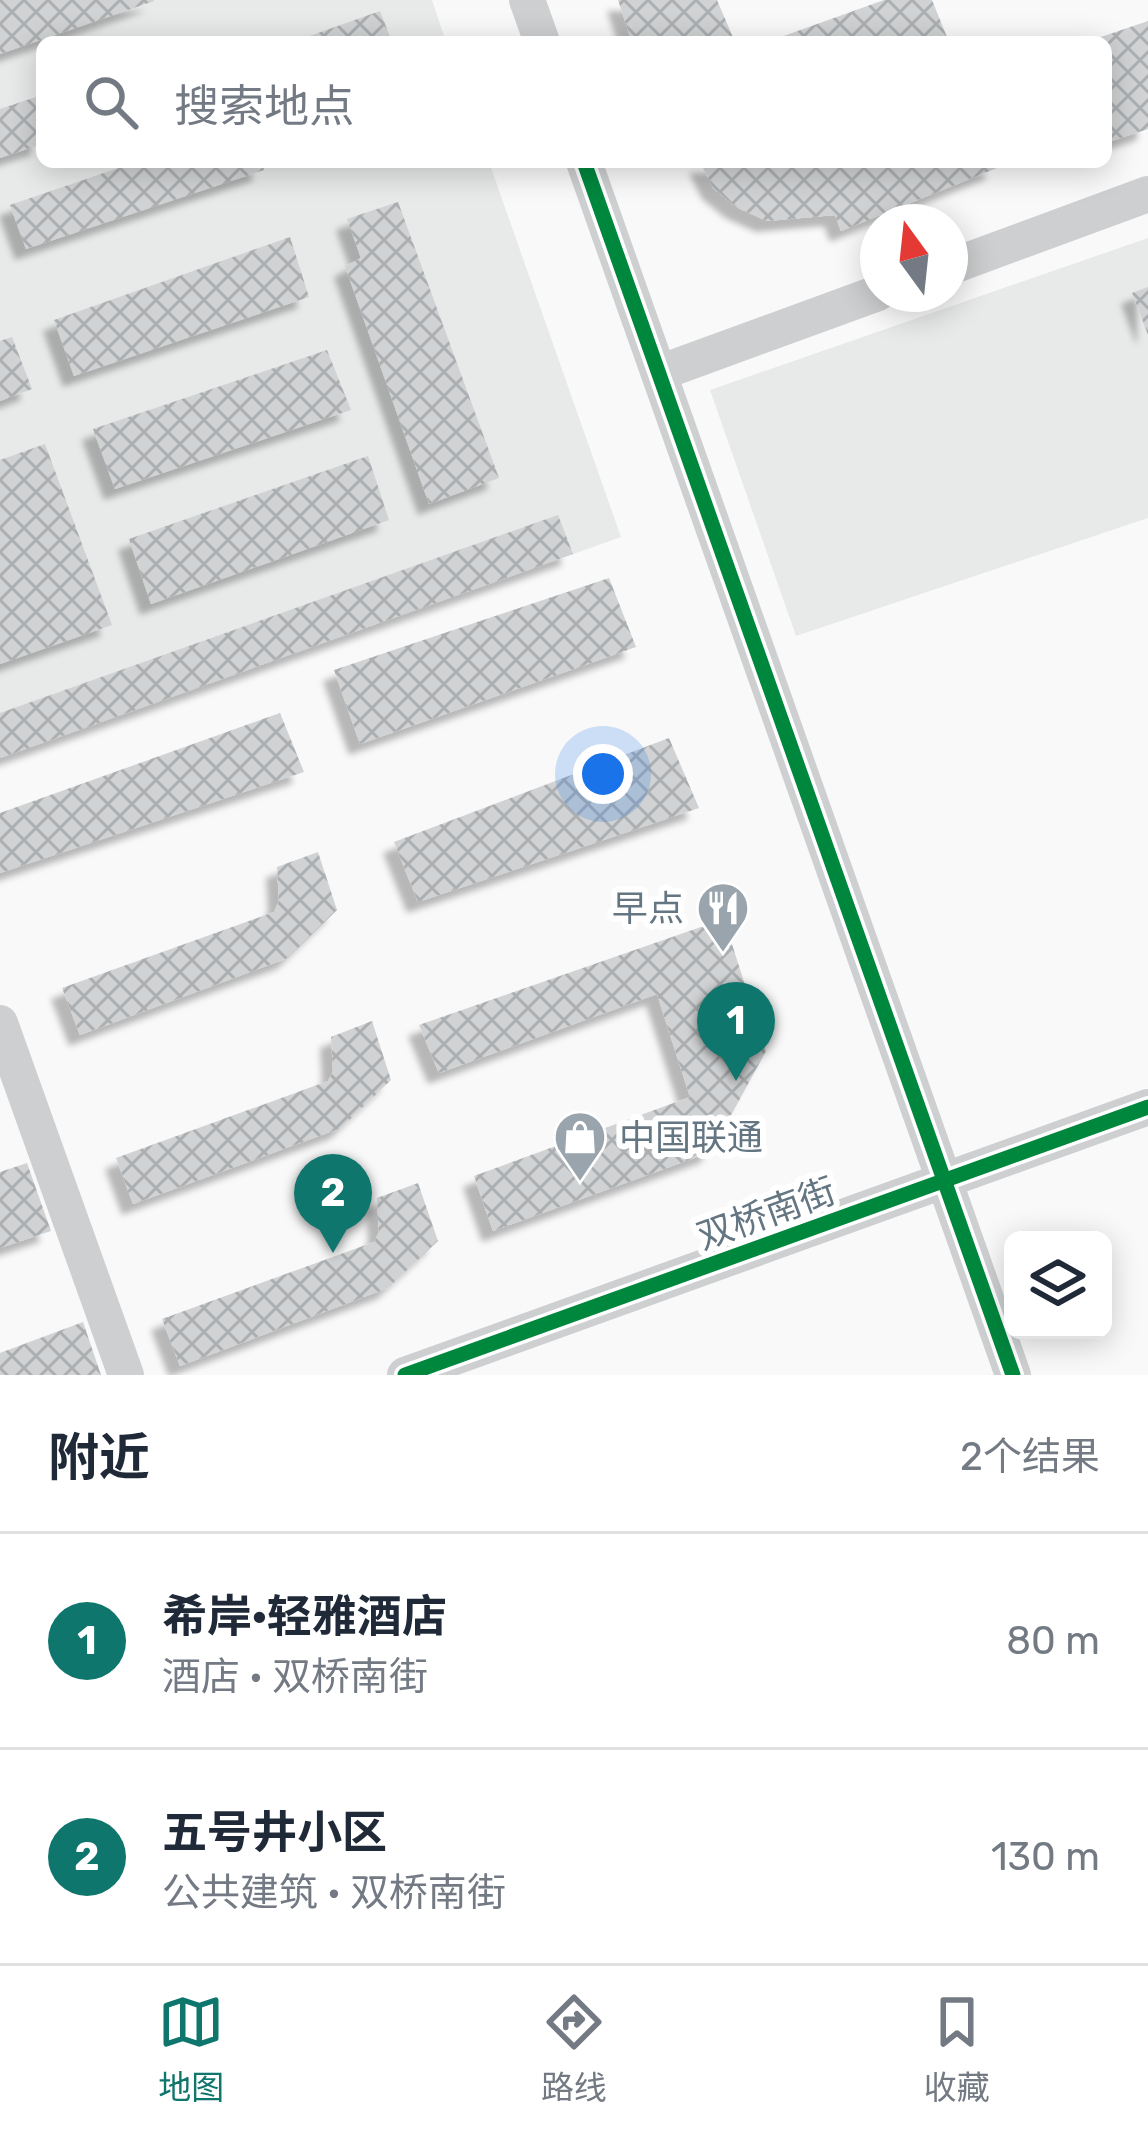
<!DOCTYPE html>
<html lang="zh">
<meta charset="utf-8">
<style>
body{margin:0;font-family:Rubik,"Noto Sans SC",sans-serif;background:#f6f6f7;color:#1f2937}
.controls{position:absolute;right:36px;bottom:36px;display:grid;overflow:hidden;border-radius:18px;box-shadow:0 6px 30px #0003}
.controls button{width:108px;height:108px;display:grid;place-items:center;padding:0;border:0;border-bottom:3px solid #e0e1e3;background:#fff;color:#1f2937;font:60px sans-serif}
.compass{position:absolute;left:860px;top:204px;width:108px;height:108px;border-radius:50%;background:#fff;box-shadow:0 6px 30px #0003;rotate:345deg}
.you{position:absolute;left:603px;top:774px;width:42px;height:42px;margin:-30px;border:9px solid #fff;border-radius:50%;background:#1a73e8;box-shadow:0 0 0 18px #1a73e833}
.badge{display:grid;place-items:center;width:78px;height:78px;border-radius:50%;background:#0f766e;color:#fff;font-size:39px;font-weight:700}
.pin{position:absolute;translate:-50% -99px;filter:drop-shadow(0 3px 6px #0008)}
.pin::after{content:'';position:absolute;top:63px;width:42px;height:36px;background:inherit;clip-path:polygon(0 0,100% 0,50% 100%)}
.list{margin:0;padding:0;list-style:none}
h2{display:flex;justify-content:space-between;align-items:center;height:156px;margin:0;padding:0 48px;font-size:51px}
h2 small{font-size:39px;font-weight:400;color:#747a83}
.list li{display:grid;grid-template-columns:78px 1fr auto;gap:36px;align-items:center;box-sizing:border-box;height:216px;padding:0 48px;border-top:3px solid #e0e1e3}
.list b{display:block;font-size:45px;white-space:nowrap}
.list p{margin:0;font-size:39px;white-space:nowrap;color:#747a83}
.list em{font-size:39px;font-style:normal;color:#747a83}
.icon{flex:none;width:66px;height:66px;fill:none;stroke:currentColor;stroke-width:2;stroke-linecap:round;stroke-linejoin:round}
.map{position:relative;flex:none;width:1148px;height:1375px;overflow:hidden}
.search{position:absolute;background:#fff;box-shadow:0 6px 30px #0003;left:36px;right:36px;top:36px;height:132px;display:flex;align-items:center;gap:30px;box-sizing:border-box;padding:0 42px;border-radius:18px;color:#747a83;font-size:45px}
.sheet{height:588px;background:#fff}
nav{display:flex;justify-content:space-around;align-items:center;box-sizing:border-box;height:168px;border-top:3px solid #e0e1e3;background:#fff;font-size:33px;color:#747a83}
nav a{display:grid;justify-items:center;gap:6px}
nav .on{color:#0f766e}
.map>svg:first-child{display:block}
.built{fill:#e8e9e9}
.building{fill:url(#building-cross-hatch);filter:url(#shadow)}
.lines{fill:none;stroke-linecap:round;stroke-linejoin:round}
.minor{stroke:#cecfd0;stroke-width:36}
.cycleway-casing{stroke:#fff;stroke-width:22}
.cycleway{stroke:#00873e;stroke-width:15}
.labels{text-anchor:middle;stroke-width:12;stroke-linejoin:round;paint-order:stroke}
.poi-label{font-size:36px;fill:#657683;stroke:#fff;text-anchor:end}
.street-label{font-size:36px;fill:#657683;stroke:#fff}
</style>
<div class="map">
<svg width="1148" height="1375" viewBox="0 0 1148 1375">
<defs>
<pattern id="building-cross-hatch" width="8" height="8" patternUnits="userSpaceOnUse" patternTransform="scale(3)"><rect width="8" height="8" fill="#d0d2d3"/><path d="M0 0l8 8M0 8l8-8" fill="none" stroke="#acafb1"/></pattern>
<filter id="shadow"><feDropShadow dx="-11" dy="11" stdDeviation="3" flood-color="#0004"/></filter>
</defs>
<rect width="100%" height="100%" fill="#f9f9f9"/>
<!-- built -->
<path class="built" d="M 0,0 L 432,0 L 446,42 L 42,42 L 42,162 L 489,162 L 621,537 L 0,758 Z
M 1148,238 L 1148,518 L 796,636 L 710,390 Z"/>
<!-- building -->
<path class="building" d="M 0,0 L 154,0 L 154,1 L 0,54 Z
M 618,0 L 717,0 L 735,42 L 632,42 Z
M 884,0 L 932,0 L 949,42 L 767,42 Z
M 380,11 L 392,42 L 306,42 L 304,38 Z
M 1148,21 L 1148,129 L 1106,143 L 1106,42 L 1089,41 Z
M 42,95 L 42,144 L 0,158 L 0,109 Z
M 136,162 L 262,162 L 264,170 L 26,249 L 10,205 Z
M 700,162 L 995,162 L 997,168 L 841,231 L 835,215 L 767,221 L 736,207 L 713,188 Z
M 398,202 L 499,478 L 429,504 L 345,266 L 361,258 L 347,219 Z
M 290,237 L 309,297 L 74,376 L 54,320 Z
M 1148,287 L 1148,335 L 1132,293 Z
M 12,337 L 32,389 L 0,401 L 0,341 Z
M 327,350 L 351,410 L 115,489 L 93,429 Z
M 45,444 L 112,625 L 0,664 L 0,460 Z
M 368,456 L 389,520 L 151,604 L 129,539 Z
M 558,515 L 573,554 L 0,758 L 0,713 Z
M 609,578 L 636,647 L 360,744 L 334,670 Z
M 280,713 L 304,772 L 0,873 L 0,813 Z
M 669,738 L 699,808 L 418,902 L 394,842 Z
M 318,852 L 337,910 L 288,958 L 80,1035 L 62,988 L 274,912 L 279,901 L 277,867 Z
M 724,919 L 766,1051 L 711,1152 L 493,1231 L 474,1176 L 690,1097 L 657,994 L 439,1073 L 419,1025 Z
M 372,1021 L 391,1080 L 341,1128 L 133,1204 L 116,1158 L 328,1081 L 333,1071 L 331,1037 Z
M 27,1163 L 51,1231 L 0,1248 L 0,1172 Z
M 418,1183 L 438,1241 L 388,1288 L 180,1366 L 162,1319 L 374,1242 L 379,1232 L 377,1198 Z
M 83,1322 L 101,1375 L 0,1375 L 0,1353 Z"/>
<g class="lines">
<!-- minor -->
<path class="minor" d="M 527,0 L 542,42
M 584,162 L 1013,1375
M 950,267 L 1148,194
M 659,373 L 878,293
M 0,1023 L 126,1375
M 405,1375 L 1148,1107"/>
<!-- cycleway casing -->
<g class="cycleway-casing">
<path id="cycleway" d="M 584,162 L 1013,1375
M 405,1375 L 1148,1107"/>
</g>
<!-- cycleway -->
<use href="#cycleway" class="cycleway"/>
</g>
<!-- icons -->
<defs>
<g id="restaurant-pin" transform="scale(2.7)"><path d="M0 17L-7.5 6A9.5 9.5 0 1 1 7.5 6Z" fill="#99a4ac" stroke="#fff"/><path d="M-5-6h1v4h1v-4h1v4h1v-4h1v5L-1.5 .5V6h-2V.5L-5-1ZM5-6V6H3V1.5H1.5Q1.5-4 5-6Z" fill="#fff"/></g>
<g id="shop-pin" transform="scale(2.7)"><path d="M0 17L-7.5 6A9.5 9.5 0 1 1 7.5 6Z" fill="#99a4ac" stroke="#fff"/><path d="M-5-2.5h2.3a2.7 3.5 0 0 1 5.4 0H5L5.5 6h-11ZM-1.5-2.5h3a1.5 2.3 0 0 0-3 0Z" fill="#fff"/></g>
</defs>
<g fill-rule="evenodd">
<use href="#restaurant-pin" x="723" y="908"/>
<use href="#shop-pin" x="580" y="1137"/>
</g>
<g class="labels">
<!-- poi labels -->
<g class="poi-label">
<text x="684" y="921">早点</text>
<text x="619" y="1150" text-anchor="start">中国联通</text>
</g>
<!-- street labels -->
<g class="street-label">
<text transform="translate(766 1213) rotate(-20)" y="13">双桥南街</text>
</g>
</g>
</svg>
<div class="controls">
<button><svg class="icon" aria-label="layers" viewBox="0 0 24 24"><path d="M12 4l9 5-9 5-9-5zM3 14l9 5 9-5"/></svg></button>
</div>
<svg class="compass" viewBox="-18 -18 36 36"><path d="M0-13l5 13h-10z" fill="#e53935"/><path d="M0 13l5-13h-10z" fill="#747a83"/></svg>
<div class="you"></div>
<div class="pin badge" style="left:736px;top:1081px">1</div>
<div class="pin badge" style="left:333px;top:1253px">2</div>
<div class="search"><svg class="icon" aria-label="search" viewBox="0 0 24 24"><circle cx="10" cy="10" r="6"/><path d="M15 15l6 6"/></svg>搜索地点</div>
</div>
<section class="sheet">
<h2>附近<small>2个结果</small></h2>
<ul class="list">
<li><span class="badge">1</span><div><b>希岸·轻雅酒店</b><p>酒店 · 双桥南街</p></div><em>80 m</em></li>
<li><span class="badge">2</span><div><b>五号井小区</b><p>公共建筑 · 双桥南街</p></div><em>130 m</em></li>
</ul>
</section>
<nav>
<a class="on"><svg class="icon" aria-label="map" viewBox="0 0 24 24"><path d="M3 6l6-2 6 2 6-2v14l-6 2-6-2-6 2zM9 4v14M15 6v14"/></svg>地图</a>
<a><svg class="icon" aria-label="directions" viewBox="0 0 24 24"><path d="M12 3l9 9-9 9-9-9zM9 14v-3h6M13 9l2 2-2 2"/></svg>路线</a>
<a><svg class="icon" aria-label="saved" viewBox="0 0 24 24"><path d="M7 4h10v16l-5-4-5 4z"/></svg>收藏</a>
</nav>
